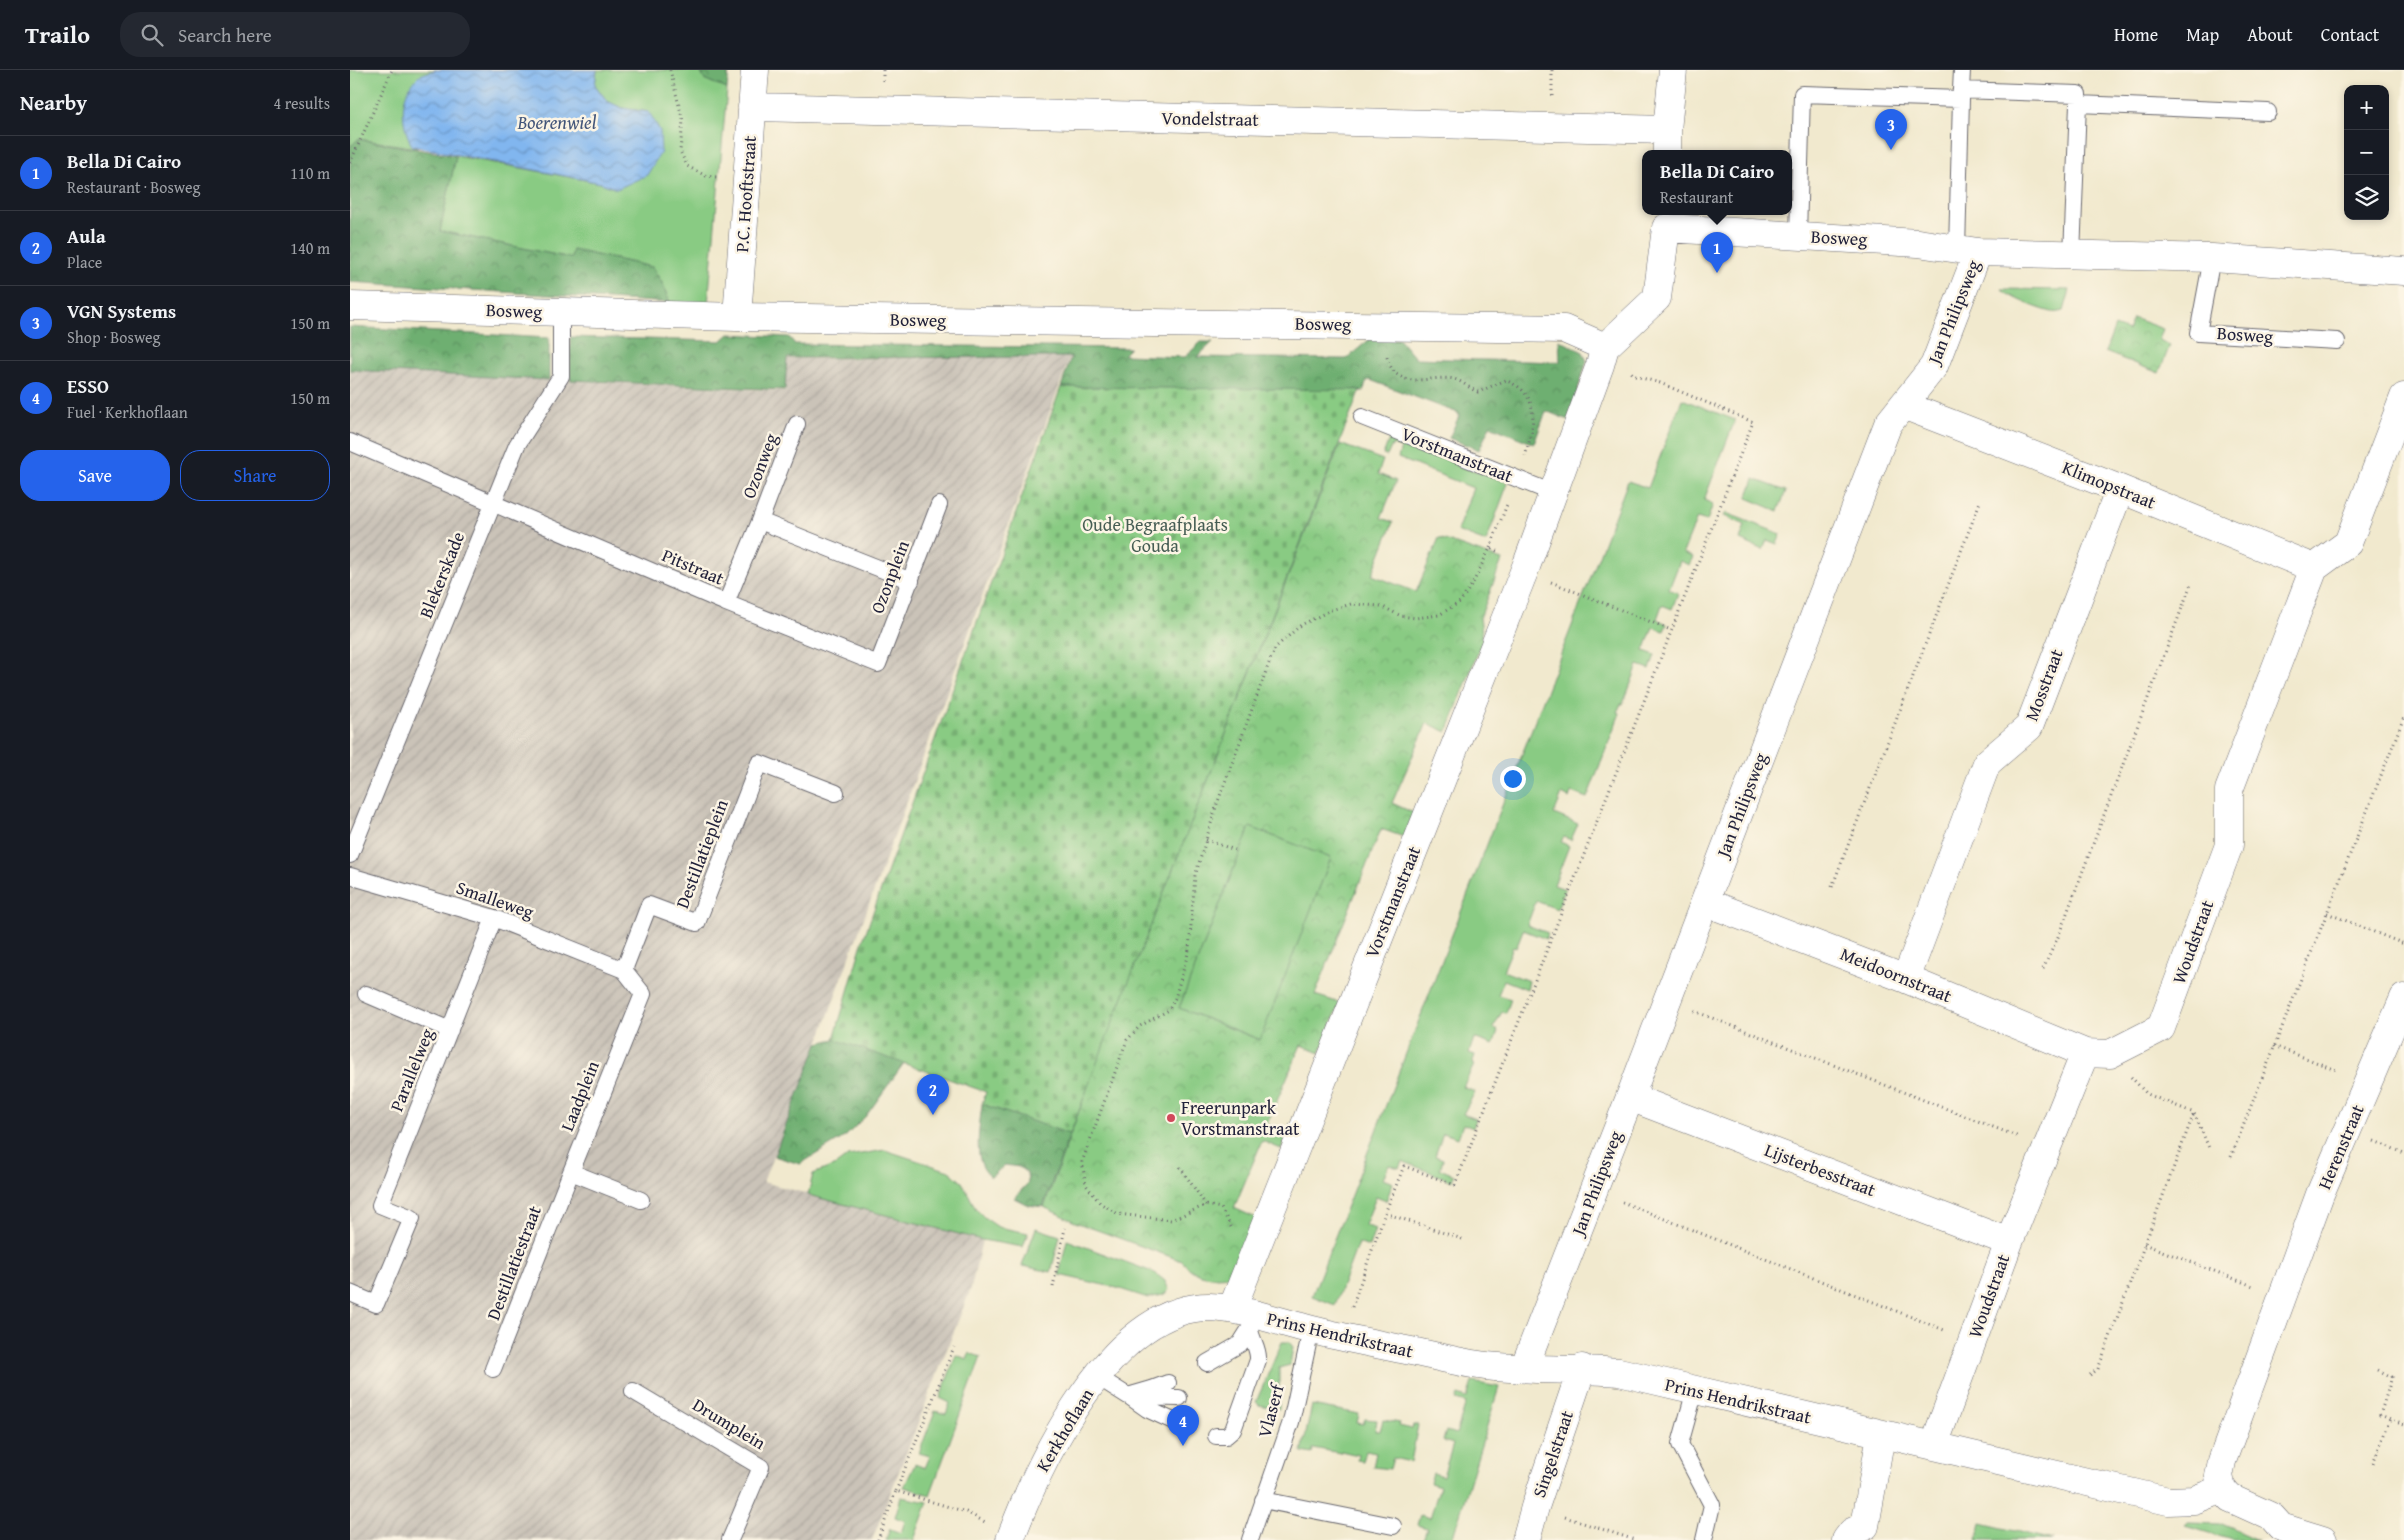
<!DOCTYPE html>
<meta charset="utf-8">
<style>
body{margin:0;font-family:"Gentium Book Plus",serif;background:#242831;color:#f1f3f6}
.controls{position:absolute;right:15px;top:15px;display:grid;overflow:hidden;border-radius:10px;box-shadow:0 2px 8px #0003}
.controls button{width:45px;height:45px;display:grid;place-items:center;padding:0;border:0;border-bottom:1px solid #363941;background:#171b24;color:#f1f3f6;font:25px sans-serif}
.you{position:absolute;left:1162px;top:708px;width:18px;height:18px;margin:-12px;border:4px solid #fff;border-radius:50%;background:#1a73e8;box-shadow:0 0 0 8px #1a73e833}
.badge{display:grid;place-items:center;width:32px;height:32px;border-radius:50%;background:#2563eb;color:#fff;font-size:16px;font-weight:700}
.pin{position:absolute;translate:-50% -41px;filter:drop-shadow(0 1px 2px #0008)}
.pin::after{content:'';position:absolute;top:26px;width:18px;height:15px;background:inherit;clip-path:polygon(0 0,100% 0,50% 100%)}
.popup{position:absolute;left:1292px;top:80px;width:150px;height:65px;box-sizing:border-box;display:grid;place-content:center;border-radius:10px;background:#171b24;filter:drop-shadow(0 1px 4px #0005);font-size:16px;white-space:nowrap;color:#9ea1a6}
.popup b{font-size:19px;color:#f1f3f6}
.popup::after{content:'';position:absolute;left:50%;top:100%;margin-left:-10px;border:10px solid transparent;border-top-color:#171b24}
.list{margin:0;padding:0;list-style:none}
h2{display:flex;justify-content:space-between;align-items:center;height:65px;margin:0;padding:0 20px;font-size:21px}
h2 small{font-size:16px;font-weight:400;color:#9ea1a6}
.list li{display:grid;grid-template-columns:32px 1fr auto;gap:15px;align-items:center;box-sizing:border-box;height:75px;padding:0 20px;border-top:1px solid #363941}
.list b{display:block;font-size:19px;white-space:nowrap}
.list p{margin:0;font-size:16px;white-space:nowrap;color:#9ea1a6}
.list em{font-size:16px;font-style:normal;color:#9ea1a6}
.actions{display:flex;gap:10px;padding:15px 20px}
.actions a{flex:1;padding:11px 0;border:1px solid #2563eb;border-radius:20px;text-align:center;font-size:18px;color:#2563eb}
.actions .main{background:#2563eb;color:#fff}
.icon{flex:none;width:28px;height:28px;fill:none;stroke:currentColor;stroke-width:2;stroke-linecap:round;stroke-linejoin:round}
.map{position:relative;flex:none;width:2054px;height:1470px;overflow:hidden}
header{display:flex;align-items:center;gap:30px;box-sizing:border-box;height:70px;padding:0 25px;background:#171b24;border-bottom:1px solid #363941}
header strong{font-size:24px}
nav{display:flex;gap:28px;margin-inline-start:auto;font-size:18px}
.search{width:350px;height:45px;background:#242831;display:flex;align-items:center;gap:12px;box-sizing:border-box;padding:0 18px;border-radius:20px;color:#9ea1a6;font-size:19px}
main{display:flex}
aside{flex:1;background:#171b24}
.map>svg:first-child{display:block}
.industrial{fill:url(#industrial-furrows)}
.green{fill:#89cb83;stroke:#56765f}
.forest{fill:url(#forest-crowns);stroke:#486856}
.cemetery{fill:url(#cemetery-stones);stroke:#56765f}
.park{fill:url(#park-crowns);stroke:#56765f;fill-rule:evenodd}
.water{fill:url(#water-waves);stroke:#526c95}
.lines{fill:none;stroke-linecap:round;stroke-linejoin:round}
.lane-casing{stroke:#6a686e;stroke-width:18}
.street-casing{stroke:#6a686e;stroke-width:29}
.path{stroke:#6a686e;stroke-width:3;stroke-dasharray:1 4;stroke-linecap:butt}
.lane{stroke:#fff;stroke-width:16}
.street{stroke:#fff;stroke-width:28}
.poi-dot{fill:#d1495b;stroke:#fcf5e5;stroke-width:2}
.labels{text-anchor:middle;stroke-width:5;stroke-linejoin:round;paint-order:stroke}
.street-label{font-size:18px;fill:#22223b;stroke:#fcf5e5}
.park-label{font-size:18px;fill:#465d54;stroke:#fcf5e5}
.poi-label{font-size:18px;fill:#22223b;stroke:#fcf5e5;text-anchor:start}
.water-label{font-size:19px;font-style:italic;fill:#43567a;stroke:#fcf5e5}
</style>
<header>
<strong>Trailo</strong>
<div class="search"><svg class="icon" aria-label="search" viewBox="0 0 24 24"><circle cx="10" cy="10" r="6"/><path d="M15 15l6 6"/></svg>Search here</div>
<nav><a>Home</a><a>Map</a><a>About</a><a>Contact</a></nav>
</header>
<main>
<aside>
<h2>Nearby<small>4 results</small></h2>
<ul class="list">
<li><span class="badge">1</span><div><b>Bella Di Cairo</b><p>Restaurant · Bosweg</p></div><em>110 m</em></li>
<li><span class="badge">2</span><div><b>Aula</b><p>Place</p></div><em>140 m</em></li>
<li><span class="badge">3</span><div><b>VGN Systems</b><p>Shop · Bosweg</p></div><em>150 m</em></li>
<li><span class="badge">4</span><div><b>ESSO</b><p>Fuel · Kerkhoflaan</p></div><em>150 m</em></li>
</ul>
<div class="actions"><a class="main">Save</a><a>Share</a></div>
</aside>
<div class="map">
<svg width="2054" height="1470" viewBox="0 0 2054 1470">
<defs>
<pattern id="industrial-furrows" width="10" height="10" patternUnits="userSpaceOnUse" patternTransform="scale(1.25)"><rect width="10" height="10" fill="#cac3b8"/><path d="M-1 1l2-2M0 10L10 0M9 11l2-2" fill="none" stroke="#ada79f"/></pattern>
<pattern id="forest-crowns" width="20" height="18" patternUnits="userSpaceOnUse" patternTransform="scale(1.25)"><rect width="20" height="18" fill="#6eaf71"/><path d="M2 6a3 3 0 1 1 6 0M12 15a3 3 0 1 1 6 0" fill="none" stroke="#5a8e5e"/></pattern>
<pattern id="cemetery-stones" width="16" height="16" patternUnits="userSpaceOnUse" patternTransform="scale(1.25)"><rect width="16" height="16" fill="#89cb83"/><path d="M2 7V4a2 2 0 0 1 4 0v3zM10 15v-3a2 2 0 0 1 4 0v3z" fill="#76ae72"/></pattern>
<pattern id="park-crowns" width="20" height="18" patternUnits="userSpaceOnUse" patternTransform="scale(1.25)"><rect width="20" height="18" fill="#89cb83"/><path d="M2 6a3 3 0 1 1 6 0M12 15a3 3 0 1 1 6 0" fill="none" stroke="#76ae72"/></pattern>
<pattern id="water-waves" width="16" height="10" patternUnits="userSpaceOnUse" patternTransform="scale(1.25)"><rect width="16" height="10" fill="#81b6ef"/><path d="M0 5q4-4 8 0t8 0" fill="none" stroke="#6994c3"/></pattern>
</defs>
<rect width="100%" height="100%" fill="#fcf5e5"/>
<filter id="ink" filterUnits="userSpaceOnUse"><feTurbulence type="fractalNoise" baseFrequency=".02" numOctaves="2"/><feDisplacementMap in="SourceGraphic" scale="10" xChannelSelector="R" yChannelSelector="G"/><feConvolveMatrix kernelMatrix="1 2 1 2 8 2 1 2 1" color-interpolation-filters="sRGB"/></filter>
<filter id="wash" filterUnits="userSpaceOnUse"><feTurbulence type="fractalNoise" baseFrequency=".0096" numOctaves="4" result="noise"/><feDisplacementMap in="SourceGraphic" scale="20" xChannelSelector="R" yChannelSelector="G"/><feGaussianBlur stdDeviation="1.12" result="paint"/><feColorMatrix in="noise" values="0 0 0 0 0 0 0 0 0 0 0 0 0 0 0 0 0 1.4 0 .05"/><feComposite in="paint" operator="in"/></filter>
<g filter="url(#wash)">
<rect width="100%" height="100%" fill="#f1e9ce"/>
<!-- industrial -->
<path class="industrial" d="M 720,287 L 468,973 L 413,1112 L 632,1170 L 621,1218 L 522,1470 L 0,1470 L 0,300 L 435,321 L 437,289 Z"/>
<!-- green -->
<path class="green" d="M 0,0 L 86,0 L 69,6 L 62,76 L 68,78 L 8,69 L 0,77 Z
M 247,0 L 350,0 L 354,9 L 377,19 L 358,234 L 320,233 L 312,213 L 302,197 L 223,180 L 221,188 L 90,161 L 106,86 L 251,113 L 267,119 L 299,42 L 272,38 L 257,31 L 245,15 Z
M 1652,219 L 1720,220 L 1714,241 C 1710,242 1706,243 1702,242 C 1692,240 1657,227 1652,219 Z
M 1332,329 L 1385,350 L 1354,430 L 1363,434 L 1357,451 L 1347,448 L 1333,483 L 1343,487 L 1339,495 L 1330,491 L 1319,519 L 1328,523 L 1322,539 L 1312,535 L 1307,549 L 1317,554 L 1314,561 L 1303,557 L 1294,581 L 1305,585 L 1300,599 L 1288,595 L 1273,634 L 1271,634 L 1267,642 L 1270,643 L 1237,728 L 1221,722 L 1219,728 L 1212,724 L 1204,744 L 1228,754 L 1221,770 L 1214,767 L 1211,772 L 1219,776 L 1204,815 L 1215,819 L 1207,839 L 1186,831 L 1177,855 L 1198,863 L 1196,869 L 1173,860 L 1166,878 L 1163,877 L 1153,901 L 1179,911 L 1177,919 L 1154,910 L 1148,925 L 1161,929 L 1156,943 L 1152,942 L 1143,958 L 1148,961 L 1143,975 L 1124,968 L 1119,983 L 1125,985 L 1122,994 L 1124,995 L 1113,1017 L 1125,1022 L 1113,1044 L 1126,1049 L 1123,1058 L 1113,1054 L 1108,1068 L 1093,1063 L 1085,1086 L 1093,1089 L 1090,1099 L 1104,1105 L 1102,1111 L 1052,1091 L 1049,1098 L 1039,1095 L 1033,1109 L 1043,1113 L 1036,1131 L 1026,1127 L 1015,1155 L 1025,1159 L 1019,1177 L 1008,1173 L 985,1235 L 962,1226 L 1278,411 L 1298,418 Z
M 1039,369 L 1158,413 L 1136,472 L 1107,461 L 1123,418 L 1048,388 L 1051,378 L 1042,375 L 1037,386 L 1033,385 Z
M 1404,409 L 1436,421 L 1428,441 L 1397,428 Z
M 1376,443 L 1431,464 L 1427,474 L 1417,470 L 1413,480 L 1390,470 L 1395,455 L 1374,446 Z
M 900,757 L 981,788 L 911,970 L 829,938 Z
M 535,1080 L 599,1101 L 612,1112 L 626,1139 L 635,1148 L 648,1157 L 678,1163 L 673,1177 L 632,1170 L 458,1125 L 463,1104 L 486,1095 L 498,1086 Z
M 686,1158 L 710,1166 L 701,1202 L 672,1196 Z
M 717,1170 L 805,1203 L 815,1211 L 819,1220 L 813,1225 L 798,1228 L 767,1218 L 709,1205 Z
M 932,1272 L 939,1272 L 943,1277 L 940,1295 L 929,1298 L 929,1339 L 909,1335 L 906,1332 Z
M 619,1283 L 631,1287 L 580,1425 L 554,1417 L 565,1394 L 575,1398 L 580,1386 L 569,1383 L 585,1341 L 596,1344 L 600,1333 L 590,1328 L 606,1285 L 617,1289 Z
M 1122,1312 L 1149,1317 L 1102,1470 L 1073,1470 L 1077,1458 L 1067,1455 L 1070,1445 L 1080,1448 L 1090,1416 L 1080,1413 L 1083,1403 L 1093,1406 L 1103,1374 L 1093,1371 L 1096,1361 L 1106,1364 L 1116,1333 L 1106,1330 L 1108,1325 L 1117,1328 Z
M 962,1335 L 1009,1344 L 1007,1353 L 1013,1354 L 1015,1349 L 1027,1350 L 1025,1361 L 1030,1361 L 1033,1350 L 1050,1353 L 1049,1356 L 1062,1359 L 1064,1355 L 1068,1355 L 1061,1392 L 1043,1388 L 1040,1399 L 1023,1397 L 1026,1383 L 1016,1381 L 1013,1391 L 1007,1390 L 1008,1385 L 991,1381 L 990,1383 L 963,1378 L 962,1384 L 952,1382 Z
M 551,1427 L 578,1432 L 564,1470 L 536,1470 L 540,1459 L 551,1463 L 555,1451 L 545,1447 Z
M 1631,1453 L 1703,1470 L 1627,1470 Z
M 1839,1453 L 1872,1454 L 1908,1470 L 1882,1470 L 1836,1456 Z"/>
<!-- forest -->
<path class="forest" d="M 350,0 L 379,0 L 377,19 L 354,9 Z
M 8,69 L 106,86 L 90,161 L 221,188 L 223,180 L 302,197 L 312,213 L 320,233 L 0,212 L 0,77 Z
M 0,257 L 199,268 L 199,310 L 0,300 Z
M 379,264 L 439,267 L 445,274 L 780,278 L 773,285 L 835,287 L 851,272 L 863,272 L 847,287 L 996,289 L 1021,268 L 1049,269 L 1065,288 L 1210,292 L 1209,270 L 1233,282 L 1237,291 L 1218,350 L 1196,341 L 1184,374 L 1140,356 L 1129,380 L 1099,368 L 1109,346 L 1108,343 L 1020,310 L 1017,311 L 1013,321 L 711,317 L 721,287 L 437,288 L 435,320 L 220,310 L 220,267 L 371,271 Z
M 484,969 L 554,993 L 516,1046 L 496,1066 L 450,1094 L 424,1086 L 468,973 Z
M 632,1034 L 720,1064 L 693,1137 L 678,1135 L 664,1128 L 678,1113 L 677,1103 L 669,1097 L 655,1095 L 641,1107 C 621,1092 630,1056 632,1034 Z"/>
<!-- cemetery -->
<path class="cemetery" d="M 711,317 L 1010,320 L 720,1064 L 632,1034 L 636,1022 L 484,969 L 512,873 Z"/>
<!-- park -->
<path class="park" d="M 1783,248 L 1813,259 L 1809,270 L 1820,275 L 1809,303 L 1755,282 L 1765,256 L 1778,261 Z
M 990,374 L 1033,390 L 1028,404 L 1046,411 L 1031,448 L 1043,452 L 1022,505 L 1066,522 L 1089,468 L 1152,490 L 1130,548 L 1133,569 L 1097,662 L 1077,653 L 1042,733 L 1064,743 L 1054,767 L 1031,759 L 965,925 L 990,933 L 970,983 L 951,975 L 917,1054 L 939,1063 L 931,1079 L 912,1071 L 884,1138 L 906,1148 L 881,1206 C 860,1208 846,1208 832,1191 L 725,1152 L 694,1137 L 744,1000 ZM 900,757 L 981,788 L 910,970 L 829,938 Z"/>
<!-- water -->
<path class="water" d="M 86,0 L 247,0 L 245,15 L 257,31 L 272,38 L 299,42 L 310,61 L 311,82 L 297,105 L 267,119 L 251,113 L 62,76 C 51,54 48,25 68,7 C 72,3 81,2 86,0 Z"/>
</g>
<g filter="url(#ink)">
<g class="lines">
<!-- lane casing -->
<g class="lane-casing">
<path id="lane" d="M 1611,20 L 1612,0
M 1448,165 L 1452,24 L 1611,29 L 1611,20 L 1728,24 L 1728,34 L 1918,42
M 1607,179 L 1611,29
M 1722,185 L 1728,34
M 1862,188 L 1848,263 L 1987,271
M 1012,347 L 1203,423
M 0,372 L 376,533 L 528,594 L 589,435
M 410,451 L 447,354
M 376,533 L 410,451 L 561,511
M 0,785 L 167,375 L 211,306 L 211,242
M 0,806 L 144,848 L 274,900 L 293,924 L 221,1102 L 291,1130
M 274,900 L 299,835 L 347,853 L 409,693 L 486,723
M 16,924 L 100,960
M 0,1223 L 26,1234 L 62,1148 L 30,1135 L 144,848
M 857,1293 L 890,1274 L 902,1255
M 143,1299 L 221,1102
M 748,1307 L 778,1326 L 802,1319 L 818,1313
M 1345,1320 L 1330,1374 L 1362,1435 L 1354,1470
M 283,1321 L 411,1397 L 380,1470
M 780,1327 L 797,1339 L 821,1350
M 788,1327 L 829,1328
M 866,1366 L 876,1366 L 883,1360 L 908,1290 C 909,1279 902,1271 900,1260
M 913,1430 L 1043,1456
M 900,1470 L 941,1352 L 961,1260"/>
</g>
<!-- street casing -->
<g class="street-casing">
<path id="street" d="M 402,37 L 1317,60
M 1317,84 L 1317,60 L 1323,0
M 0,236 L 387,247 L 1214,259 L 1255,277
M 387,247 L 405,0
M 1255,277 L 1307,228 L 1316,158 L 1568,173 L 1628,182 L 1862,188 L 2054,201
M 1553,335 L 1770,419 L 1964,498
M 1355,832 L 1556,909 L 1735,983
M 1556,909 L 1637,693 L 1679,657 L 1770,419
M 1280,1027 L 1659,1172
M 882,1239 L 1177,494 L 1250,295 L 1255,277
M 1174,1298 L 1280,1027 L 1538,354 L 1584,296 L 1628,182
M 1584,1375 L 1659,1172 L 1735,983 L 1760,984 L 1811,958 L 1879,775 L 1879,720 L 1964,498 L 1998,473 L 2054,327
M 660,1470 C 689,1392 761,1237 859,1237 C 891,1238 924,1250 955,1258 C 987,1267 1019,1272 1051,1279 C 1079,1284 1108,1293 1136,1296 C 1180,1301 1225,1298 1269,1302 L 1818,1431 L 1844,1430 L 1872,1419
M 1176,1470 L 1185,1437 L 1232,1298
M 1496,1470 L 1502,1462 L 1515,1456 L 1531,1365
M 1973,1470 L 1931,1457 L 1922,1447 L 1880,1428 L 1872,1419 L 1869,1406 L 1872,1391 L 1970,1124 L 2054,928"/>
</g>
<!-- path -->
<path class="path" d="M 320,0 L 333,51 L 330,81 L 337,96 L 356,106 L 367,107
M 533,11 L 533,0
M 1202,26 L 1202,0
M 0,93 L 42,0
M 1037,287 C 1047,324 1080,304 1104,309 C 1112,311 1120,319 1128,322 L 1156,310 C 1161,313 1169,316 1173,321 C 1190,338 1181,367 1175,386
M 1140,478 L 1158,432
M 1201,512 L 1321,560
M 856,770 L 885,780
M 1482,817 L 1630,432
M 1977,843 L 2054,874
M 1693,899 L 1708,867 L 1841,514
M 1344,941 L 1669,1067
M 1924,976 L 1989,1001
M 1781,1007 L 1797,1024 L 1844,1043 L 1859,1078
M 2024,1071 L 2054,1083
M 1881,1087 L 2054,647
M 830,1097 L 856,1135
M 1272,1132 L 1594,1260
M 1035,1143 L 1054,1096 L 1105,1115 L 1403,352 L 1310,313 L 1285,306 L 1280,301
M 881,1157 L 871,1138 L 856,1135 L 821,1150 L 768,1144 L 750,1133 L 736,1115 L 732,1092 L 777,970 L 790,956 L 819,940 L 825,928 L 839,880 L 845,806 L 867,734 L 922,585 L 926,577 L 951,555 L 981,540 L 1001,534 L 1031,536 L 1051,546 L 1066,548 L 1089,545 L 1110,532 L 1123,513 L 1140,478 L 1149,482
M 1794,1174 L 1903,1216
M 703,1217 L 715,1158
M 1002,1237 L 1035,1143 L 1115,1170
M 2028,1300 L 2042,1307 L 2030,1345 L 2054,1354
M 1740,1305 L 1748,1299 L 1844,1043
M 2023,1393 L 2040,1349
M 546,1421 L 604,1277
M 1215,1447 L 1285,1470
M 528,1470 L 546,1421 L 616,1442 L 635,1452"/>
<!-- lane -->
<use href="#lane" class="lane"/>
<!-- street -->
<use href="#street" class="street"/>
</g>
</g>
<!-- markers -->
<circle class="poi-dot" cx="821" cy="1048" r="5"/>
<g class="labels">
<!-- street labels -->
<g class="street-label">
<text transform="translate(860 49) rotate(1)" y="6">Vondelstraat</text>
<text transform="translate(396 124) rotate(-86)" y="6">P.C. Hooftstraat</text>
<text transform="translate(1489 168) rotate(3)" y="6">Bosweg</text>
<text transform="translate(164 241) rotate(2)" y="6">Bosweg</text>
<text transform="translate(1604 242) rotate(-68)" y="6">Jan Philipsweg</text>
<text transform="translate(568 250) rotate(1)" y="6">Bosweg</text>
<text transform="translate(973 254) rotate(1)" y="6">Bosweg</text>
<text transform="translate(1895 265) rotate(4)" y="6">Bosweg</text>
<text transform="translate(1107 385) rotate(22)" y="6">Vorstmanstraat</text>
<text transform="translate(410 396) rotate(-69)" y="6">Ozonweg</text>
<text transform="translate(1759 415) rotate(22)" y="6">Klimopstraat</text>
<text transform="translate(343 497) rotate(23)" y="6">Pitstraat</text>
<text transform="translate(92 505) rotate(-68)" y="6">Blekerskade</text>
<text transform="translate(540 507) rotate(-69)" y="6">Ozonplein</text>
<text transform="translate(1694 615) rotate(-69)" y="6">Mosstraat</text>
<text transform="translate(1392 735) rotate(-69)" y="6">Jan Philipsweg</text>
<text transform="translate(352 784) rotate(-69)" y="6">Destillatieplein</text>
<text transform="translate(145 830) rotate(19)" y="6">Smalleweg</text>
<text transform="translate(1043 832) rotate(-68)" y="6">Vorstmanstraat</text>
<text transform="translate(1843 872) rotate(-70)" y="6">Woudstraat</text>
<text transform="translate(1546 905) rotate(22)" y="6">Meidoornstraat</text>
<text transform="translate(62 1000) rotate(-68)" y="6">Parallelweg</text>
<text transform="translate(230 1026) rotate(-68)" y="6">Laadplein</text>
<text transform="translate(1991 1077) rotate(-67)" y="6">Herenstraat</text>
<text transform="translate(1470 1100) rotate(21)" y="6">Lijsterbesstraat</text>
<text transform="translate(1247 1113) rotate(-69)" y="6">Jan Philipsweg</text>
<text transform="translate(164 1193) rotate(-69)" y="6">Destillatiestraat</text>
<text transform="translate(1639 1226) rotate(-70)" y="6">Woudstraat</text>
<text transform="translate(990 1265) rotate(13)" y="6">Prins Hendrikstraat</text>
<text transform="translate(1388 1331) rotate(13)" y="6">Prins Hendrikstraat</text>
<text transform="translate(921 1341) rotate(-75)" y="6">Vlaserf</text>
<text transform="translate(379 1354) rotate(31)" y="6">Drumplein</text>
<text transform="translate(715 1360) rotate(-59)" y="6">Kerkhoflaan</text>
<text transform="translate(1203 1384) rotate(-71)" y="6">Singelstraat</text>
</g>
<!-- park labels -->
<g class="park-label">
<text x="805" y="461">Oude Begraafplaats<tspan x="805" dy="21">Gouda</tspan></text>
</g>
<!-- poi labels -->
<g class="poi-label">
<text x="831" y="1044">Freerunpark<tspan x="831" dy="21">Vorstmanstraat</tspan></text>
</g>
<!-- water labels -->
<g class="water-label">
<text x="207" y="59">Boerenwiel</text>
</g>
</g>
</svg>
<div class="controls">
<button>+</button>
<button>−</button>
<button><svg class="icon" aria-label="layers" viewBox="0 0 24 24"><path d="M12 4l9 5-9 5-9-5zM3 14l9 5 9-5"/></svg></button>
</div>
<div class="you"></div>
<div class="pin badge" style="left:1367px;top:203px">1</div>
<div class="popup"><b>Bella Di Cairo</b>Restaurant</div>
<div class="pin badge" style="left:583px;top:1045px">2</div>
<div class="pin badge" style="left:1541px;top:80px">3</div>
<div class="pin badge" style="left:833px;top:1376px">4</div>
</div>
</main>
